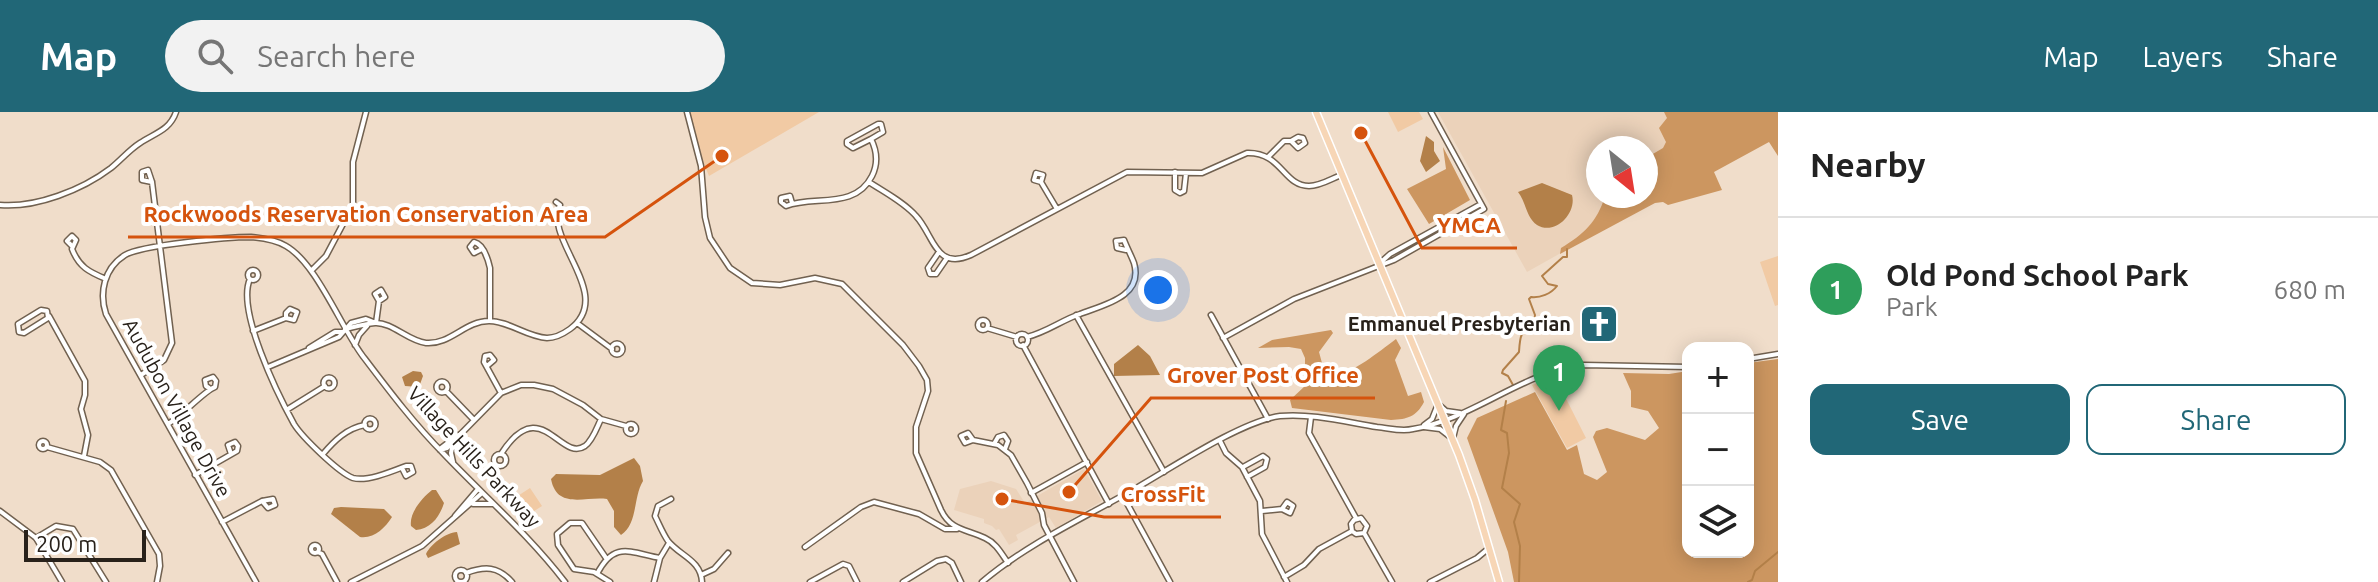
<!DOCTYPE html>
<meta charset="utf-8">
<style>
body{margin:0;font-family:Ubuntu,sans-serif;background:#f2f2f2;color:#222}
.controls{position:absolute;right:24px;bottom:24px;display:grid;overflow:hidden;border-radius:16px;box-shadow:0 4px 20px #0003}
.controls button{width:72px;height:72px;display:grid;place-items:center;padding:0;border:0;border-bottom:2px solid #e0e0e0;background:#fff;color:#222;font:40px sans-serif}
.compass{position:absolute;left:1586px;top:24px;width:72px;height:72px;border-radius:50%;background:#fff;box-shadow:0 4px 20px #0003;rotate:150deg}
.scale{position:absolute;left:24px;bottom:20px;width:122px;box-sizing:border-box;padding-left:8px;border:4px solid #28211a;border-top:0;font-size:22px;line-height:28px;white-space:nowrap;color:#28211a;-webkit-text-stroke:6px #fff;paint-order:stroke}
.you{position:absolute;left:1158px;top:178px;width:28px;height:28px;margin:-20px;border:6px solid #fff;border-radius:50%;background:#1a73e8;box-shadow:0 0 0 12px #1a73e833}
.badge{display:grid;place-items:center;width:52px;height:52px;border-radius:50%;background:#216777;color:#fff;font-size:26px;font-weight:700}
.pin{position:absolute;translate:-50% -66px;filter:drop-shadow(0 2px 4px #0008)}
.pin::after{content:'';position:absolute;top:42px;width:28px;height:24px;background:inherit;clip-path:polygon(0 0,100% 0,50% 100%)}
.list{margin:0;padding:0;list-style:none}
h2{display:flex;justify-content:space-between;align-items:center;height:104px;margin:0;padding:0 32px;font-size:34px}
h2 small{font-size:26px;font-weight:400;color:#767676}
.list li{display:grid;grid-template-columns:52px 1fr auto;gap:24px;align-items:center;box-sizing:border-box;height:144px;padding:0 32px;border-top:2px solid #e0e0e0}
.list b{display:block;font-size:30px;white-space:nowrap}
.list p{margin:0;font-size:26px;white-space:nowrap;color:#767676}
.list em{font-size:26px;font-style:normal;color:#767676}
.actions{display:flex;gap:16px;padding:24px 32px}
.actions a{flex:1;padding:18px 0;border:2px solid #216777;border-radius:16px;text-align:center;font-size:28px;color:#216777}
.actions .main{background:#216777;color:#fff}
.icon{flex:none;width:44px;height:44px;fill:none;stroke:currentColor;stroke-width:2;stroke-linecap:round;stroke-linejoin:round}
.map{position:relative;flex:none;width:1778px;height:470px;overflow:hidden}
header{display:flex;align-items:center;gap:48px;box-sizing:border-box;height:112px;padding:0 40px;background:#216777;color:#fff}
header strong{font-size:38px}
nav{display:flex;gap:44px;margin-inline-start:auto;font-size:28px}
.search{width:560px;height:72px;background:#f2f2f2;display:flex;align-items:center;gap:20px;box-sizing:border-box;padding:0 28px;border-radius:44px;color:#767676;font-size:30px}
main{display:flex}
aside{flex:1;background:#fff}
.map>svg:first-child{display:block}
.built{fill:#ebd2ba;fill-rule:evenodd}
.green{fill:#f1caa4}
.forest{fill:#cc9660}
.water{fill:#b38049}
.lines{fill:none;stroke-linecap:round;stroke-linejoin:round}
.stream{stroke:#b38049;stroke-width:2}
.minor-casing{stroke:#716150;stroke-width:7}
.tertiary-casing{stroke:#716150;stroke-width:7}
.primary-casing{stroke:#fff;stroke-width:9}
.minor{stroke:#fff;stroke-width:4}
.tertiary{stroke:#fff;stroke-width:4}
.primary{stroke:#f7d6b6;stroke-width:6}
.labels{text-anchor:middle;stroke-width:8;stroke-linejoin:round;paint-order:stroke}
.poi-label{font-size:20px;font-weight:bold;fill:#28211a;stroke:#fff;text-anchor:end}
.street-label{font-size:20px;fill:#28211a;stroke:#fff}
.leader{fill:none;stroke:#d5530d;stroke-width:3}
.callout-dot{fill:#d5530d;stroke:#fff;stroke-width:3}
.callout-label{font-size:22px;text-anchor:middle;font-weight:bold;fill:#d5530d;stroke:#fff;stroke-width:8;stroke-linejoin:round;paint-order:stroke}
</style>
<header>
<strong>Map</strong>
<div class="search"><svg class="icon" aria-label="search" viewBox="0 0 24 24"><circle cx="10" cy="10" r="6"/><path d="M15 15l6 6"/></svg>Search here</div>
<nav><a>Map</a><a>Layers</a><a>Share</a></nav>
</header>
<main>
<div class="map">
<svg width="1778" height="470" viewBox="0 0 1778 470">
<rect width="100%" height="100%" fill="#f0ddca"/>
<!-- built -->
<path class="built" d="M 1438,0 L 1671,0 L 1705,60 L 1527,160 ZM 1598,36 L 1646,36 L 1646,84 L 1598,84 Z
M 1084,357 L 1102,389 L 1056,416 L 1049,405 L 1016,423 L 1018,428 L 1009,433 L 999,417 L 996,418 L 992,414 L 984,411 L 984,407 L 954,398 L 960,377 L 991,369 L 1016,377 L 1025,391 Z"/>
<!-- green -->
<path class="green" d="M 690,0 L 819,0 L 709,64 L 693,24 Z
M 1388,0 L 1419,0 L 1423,7 L 1398,20 Z
M 1778,144 L 1778,193 L 1775,194 L 1760,150 Z
M 1554,263 L 1586,326 L 1567,336 L 1532,273 Z
M 530,376 L 542,394 L 525,405 L 513,387 Z"/>
<!-- forest -->
<path class="forest" d="M 1664,0 L 1778,0 L 1778,44 L 1769,30 L 1714,60 L 1722,78 L 1668,93 L 1663,90 L 1655,91 L 1560,142 L 1561,136 C 1584,122 1597,110 1605,84 L 1646,84 L 1646,46 L 1663,36 L 1666,30 L 1659,16 L 1667,6 Z
M 1443,35 L 1470,88 L 1429,112 L 1407,77 L 1446,57 Z
M 1331,218 L 1333,221 L 1319,240 L 1325,262 L 1331,265 C 1355,260 1377,241 1396,227 L 1401,236 L 1395,248 L 1408,284 L 1421,280 L 1424,290 C 1416,305 1408,307 1391,308 L 1292,296 L 1290,288 L 1305,274 L 1305,246 L 1301,237 L 1289,235 L 1258,236 L 1272,228 Z
M 1778,247 L 1778,470 L 1514,470 L 1508,440 L 1467,326 L 1477,306 L 1535,280 L 1567,338 L 1577,333 L 1584,362 L 1597,368 L 1607,360 L 1593,325 L 1596,319 L 1607,316 L 1645,328 L 1659,316 L 1648,299 L 1631,295 L 1631,279 L 1623,261 L 1669,262 L 1688,259 L 1688,440 L 1748,440 L 1748,251 Z"/>
<!-- water -->
<path class="water" d="M 1426,24 L 1434,30 L 1434,39 L 1440,49 L 1426,60 L 1420,49 Z
M 1542,71 L 1572,83 C 1577,101 1555,124 1537,113 C 1526,105 1526,90 1518,80 Z
M 1138,233 L 1150,244 L 1160,263 L 1114,264 L 1114,252 Z
M 413,259 L 421,260 L 423,264 L 419,275 L 405,274 L 402,265 Z
M 634,346 L 640,354 L 643,369 C 633,385 638,412 621,423 L 614,415 L 614,399 L 607,387 C 585,384 557,398 551,367 L 556,362 L 600,363 Z
M 432,378 L 436,378 L 444,391 C 440,404 431,417 416,418 L 411,414 C 409,401 422,386 432,378 Z
M 341,395 L 384,397 L 392,405 C 385,416 374,427 360,425 L 331,402 L 334,396 Z
M 457,420 L 460,432 L 428,446 L 426,442 C 431,432 445,421 457,420 Z"/>
<g class="lines">
<!-- stream -->
<path class="stream" d="M 1513,273 L 1508,264 L 1502,261 L 1503,258 L 1519,240 C 1520,224 1520,220 1534,212 L 1535,203 L 1529,187 L 1531,185 C 1540,186 1551,182 1557,174 L 1548,172 L 1542,164 L 1563,145 L 1567,145 L 1567,137
M 1506,289 L 1501,318 L 1507,321 L 1509,341 L 1502,376 L 1520,392 L 1514,410 L 1520,434 L 1519,470
M 1748,470 L 1752,468 L 1755,459 L 1778,440"/>
<!-- minor casing -->
<g class="minor-casing">
<path id="minor" d="M 687,0 L 701,54 L 705,105 L 710,126 L 730,156 L 752,171 L 780,173 L 815,166 L 842,172 L 903,233 L 919,254 L 927,268 L 928,279 L 916,315 L 916,341 L 941,398 C 951,419 967,417 985,426 C 996,431 1001,441 1008,451
M 1269,44 L 1284,29 L 1291,29 L 1298,36 L 1305,31 L 1303,26 L 1298,25 L 1291,29
M 1175,60 L 1175,78 L 1180,81 L 1184,79 L 1186,61
M 869,70 C 884,80 904,90 916,104 C 934,123 935,159 971,143 L 1127,60 L 1202,61 L 1247,41 C 1282,40 1283,74 1309,74 C 1320,74 1331,67 1341,63
M 1041,70 L 1034,68 L 1036,61 L 1043,63 L 1041,70 L 1057,97
M 792,91 L 790,84 L 781,86 L 781,90 L 786,94 C 814,83 855,98 872,64 C 878,52 877,39 871,27 L 853,36 L 847,32 L 847,29 L 878,12 L 881,12 L 883,20 L 871,27
M 0,93 C 36,96 82,78 111,56 C 121,48 129,38 140,31 C 155,21 170,18 176,0
M 72,134 L 67,129 L 72,124 L 76,128 L 72,137 C 79,155 89,160 106,167
M 482,137 L 474,141 L 470,135 L 474,130 C 483,132 488,147 490,156 L 490,209
M 939,140 L 928,156 L 930,162 L 936,162 L 947,146
M 1380,151 L 1390,142 L 1481,92
M 312,158 L 326,144 L 353,93 L 353,50 L 366,0
M248 163a5 5 0 1 1 10 0a5 5 0 1 1-10 0Z
M 250,167 C 236,198 278,283 294,312 C 302,325 339,361 353,366 C 367,370 393,359 406,354 L 411,354 L 413,360 L 406,364 L 402,356
M 41,198 L 47,199 L 48,206 L 24,221 L 19,220 L 18,212 Z
M 1076,203 L 1164,360
M 1211,203 L 1268,307
M 49,204 L 85,269 L 85,283 L 81,297 L 88,323 L 84,344
M978 213a5 5 0 1 1 10 0a5 5 0 1 1-10 0Z
M 577,211 L 612,237
M 987,216 L 1017,225
M 345,217 C 354,215 365,212 375,211 C 392,210 408,229 426,231 C 450,233 465,209 489,209 C 509,209 527,225 547,226 C 556,226 563,222 570,217 C 616,183 543,128 560,93 L 556,90
M 253,219 L 286,206 L 294,208 L 297,200 L 290,197 L 286,201 L 286,206
M1016 228a6 6 0 1 1 12 0a6 6 0 1 1-12 0Z
M 1027,225 C 1047,220 1062,208 1080,202 C 1103,193 1144,185 1134,151 C 1131,143 1127,136 1124,128 L 1116,129 L 1117,136 L 1126,138
M 1223,226 L 1294,187 L 1394,148 L 1484,97 L 1431,0
M611.5 237a5.5 5.5 0 1 1 11 0a5.5 5.5 0 1 1-11 0Z
M 355,233 L 359,223 L 367,214
M 1023,233 L 1109,392
M 309,236 L 335,220 L 342,220
M 487,254 L 494,248 L 490,243 L 485,244 L 484,250 L 501,281
M 268,255 L 339,225 L 351,211 L 366,207 L 376,211 L 379,189 L 385,185 L 381,178 L 375,182 L 379,189
M 141,263 L 164,248 L 172,231 L 152,70 L 148,58 L 142,60 L 142,68 L 152,70
M323.5 271a5.5 5.5 0 1 1 11 0a5.5 5.5 0 1 1-11 0Z
M436.5 275a5.5 5.5 0 1 1 11 0a5.5 5.5 0 1 1-11 0Z
M 446,279 L 473,307
M 288,297 L 325,274
M 1311,305 L 1309,321 L 1356,406
M364.5 312a5.5 5.5 0 1 1 11 0a5.5 5.5 0 1 1-11 0Z
M626 317a5 5 0 1 1 10 0a5 5 0 1 1-10 0Z
M 168,312 C 183,303 204,279 215,275 L 216,269 L 213,265 L 205,268 L 206,274 L 209,276
M 973,328 L 965,331 L 961,324 L 968,321 L 973,328 L 998,333 L 1011,343 L 1027,371 L 1042,401 L 1044,413 L 1074,470
M39 333a4 4 0 1 1 8 0a4 4 0 1 1-8 0Z
M 1220,329 L 1226,341 L 1242,355 L 1260,389 L 1262,422 L 1287,470
M 994,332 L 998,325 L 1004,323 L 1008,329 L 1005,337
M 47,335 L 100,350 L 111,358 L 159,442 L 160,454 L 157,470
M 441,336 L 458,323
M 440,338 L 447,336 L 501,281 L 521,273 L 534,273 L 553,277 L 583,293 L 601,307 L 626,314
M 323,342 C 334,329 347,316 365,313
M 501,342 C 541,280 560,351 585,334 C 593,328 597,315 601,307
M494 348a6 6 0 1 1 12 0a6 6 0 1 1-12 0Z
M 453,350 L 451,341 L 453,331
M 1243,355 L 1263,344 L 1267,347 L 1265,355 L 1247,365
M 195,363 L 237,339 L 238,334 L 235,330 L 228,333 L 231,342
M 1031,381 L 1087,350
M 1123,384 L 1170,470
M 671,387 L 658,394 L 655,404 C 659,412 663,422 668,429 C 680,444 701,448 702,470
M 473,392 L 492,392
M 1262,399 L 1282,397 L 1287,390 L 1293,394 L 1290,401 L 1282,397
M 455,404 L 478,377
M 222,410 L 262,389 L 273,387 L 275,393 L 268,396 L 262,389
M 1364,421 L 1356,422 L 1352,419 L 1351,412 L 1354,408 L 1361,406 L 1367,414 L 1364,421 L 1392,470
M 36,426 L 56,414 L 73,417 L 106,470
M311 437a4 4 0 1 1 8 0a4 4 0 1 1-8 0Z
M 805,435 L 861,395 L 874,390 L 919,402 L 945,417 L 957,417
M 318,440 L 322,442 L 337,470
M 606,446 L 582,411 L 570,411 L 557,422 L 558,433 L 574,457 L 594,460 L 610,470
M455 464a6 6 0 1 1 12 0a6 6 0 1 1-12 0Z
M 466,461 C 485,454 498,454 512,470
M 597,462 C 614,429 629,440 660,446
M 701,463 L 714,457 L 728,441
M 1284,465 L 1304,453 L 1319,437 L 1352,419
M 256,470 L 106,202 C 99,181 104,156 125,143 C 142,133 229,125 251,125 C 263,126 276,128 286,134 C 316,151 340,213 362,243 C 387,276 414,312 444,342 C 484,384 529,423 565,470
M 351,470 L 422,434 L 482,381
M 654,470 L 660,446 L 669,431
M 810,470 L 843,452 L 849,454 L 857,470
M 903,470 L 937,449 L 946,447 L 952,451 L 961,470
M 1430,470 L 1477,446 L 1489,436"/>
</g>
<!-- tertiary casing -->
<g class="tertiary-casing">
<path id="tertiary" d="M 1748,247 L 1778,242
M 1424,313 L 1432,307 L 1438,292 L 1446,299 L 1460,301
M 1424,315 L 1440,317 L 1449,324
M 1453,326 L 1456,314 L 1464,302
M 0,399 L 36,426 L 62,470
M 982,470 C 1028,431 1086,405 1138,375 C 1173,355 1242,309 1280,304 C 1311,301 1346,310 1377,315 C 1389,316 1401,320 1413,317 C 1474,307 1523,259 1584,253 L 1688,255"/>
</g>
<!-- primary casing -->
<g class="primary-casing">
<path id="primary" d="M 1316,0 L 1459,343 L 1475,388 L 1499,470"/>
</g>
<!-- minor -->
<use href="#minor" class="minor"/>
<!-- tertiary -->
<use href="#tertiary" class="tertiary"/>
<!-- primary -->
<use href="#primary" class="primary"/>
</g>
<!-- icons -->
<defs>
<g id="church-square" transform="scale(2)"><rect x="-9" y="-9" width="18" height="18" rx="4" fill="#216777" stroke="#fff"/><path d="M-1.2-6h2.4v3.5h3.3v2.4h-3.3V6h-2.4V-.1h-3.3v-2.4h3.3Z" fill="#fff"/></g>
</defs>
<g fill-rule="evenodd">
<use href="#church-square" x="1599" y="212"/>
</g>
<g class="labels">
<!-- poi labels -->
<g class="poi-label">
<text x="1571" y="219">Emmanuel Presbyterian</text>
</g>
<!-- street labels -->
<g class="street-label">
<text transform="translate(177 296) rotate(61)" y="7">Audubon Village Drive</text>
<text transform="translate(474 345) rotate(47)" y="7">Village Hills Parkway</text>
</g>
</g>
<!-- callouts -->
<path class="leader" d="M722 44L605 125H128M1361 21L1422 136H1517M1069 380L1151 286H1375M1002 387L1104 405H1221"/>
<g class="callout-dot">
<circle cx="722" cy="44" r="8"/>
<circle cx="1361" cy="21" r="8"/>
<circle cx="1069" cy="380" r="8"/>
<circle cx="1002" cy="387" r="8"/>
</g>
<g class="callout-label">
<text x="366" y="110">Rockwoods Reservation Conservation Area</text>
<text x="1469" y="121">YMCA</text>
<text x="1263" y="271">Grover Post Office</text>
<text x="1163" y="390">CrossFit</text>
</g>
</svg>
<div class="controls">
<button>+</button>
<button>−</button>
<button><svg class="icon" aria-label="layers" viewBox="0 0 24 24"><path d="M12 4l9 5-9 5-9-5zM3 14l9 5 9-5"/></svg></button>
</div>
<svg class="compass" viewBox="-18 -18 36 36"><path d="M0-13l5 13h-10z" fill="#e53935"/><path d="M0 13l5-13h-10z" fill="#767676"/></svg>
<div class="scale">200 m</div>
<div class="you"></div>
<div class="pin badge" style="left:1559px;top:299px;background:#2e9e5b">1</div>
</div>
<aside>
<h2>Nearby<small></small></h2>
<ul class="list">
<li><span class="badge" style="background:#2e9e5b">1</span><div><b>Old Pond School Park</b><p>Park</p></div><em>680 m</em></li>
</ul>
<div class="actions"><a class="main">Save</a><a>Share</a></div>
</aside>
</main>
